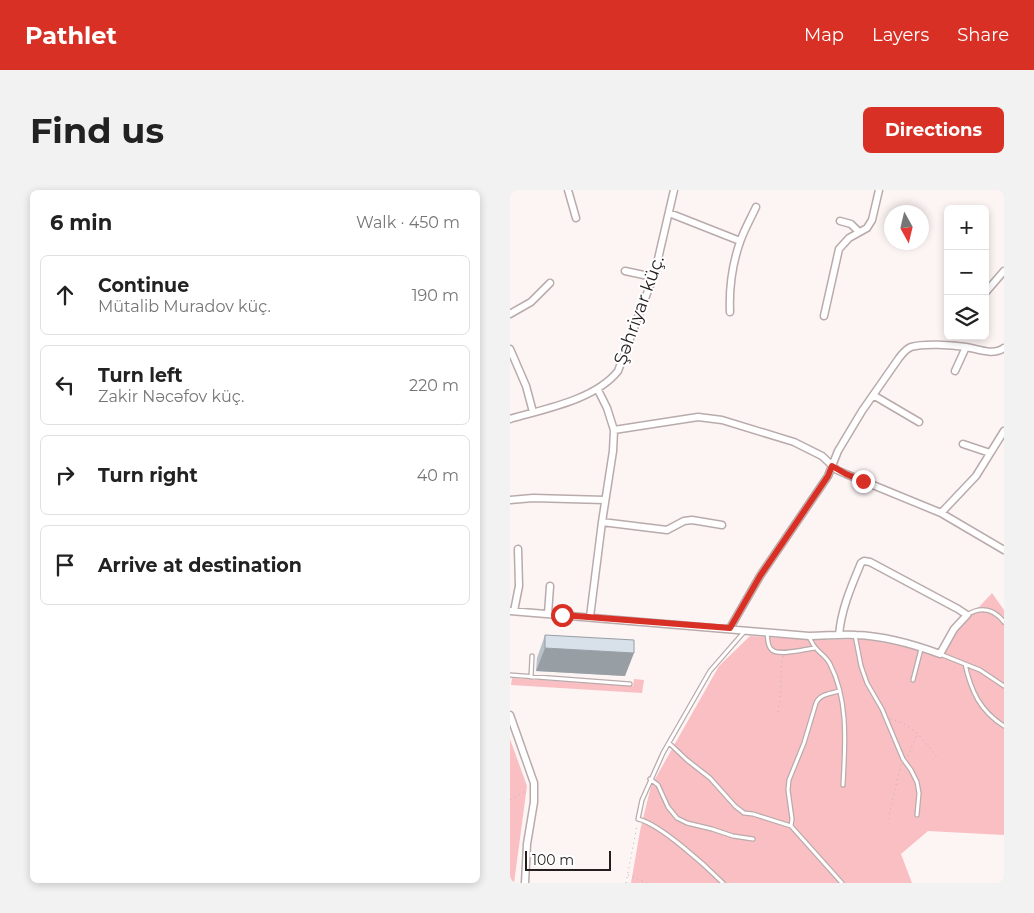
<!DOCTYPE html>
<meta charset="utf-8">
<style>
body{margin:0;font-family:Montserrat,sans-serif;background:#f2f2f2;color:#222}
.controls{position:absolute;right:15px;top:15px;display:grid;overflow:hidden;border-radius:8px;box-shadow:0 2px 8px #0003}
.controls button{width:45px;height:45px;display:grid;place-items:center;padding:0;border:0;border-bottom:1px solid #e0e0e0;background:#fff;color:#222;font:25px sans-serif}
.compass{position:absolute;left:374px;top:15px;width:45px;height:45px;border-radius:50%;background:#fff;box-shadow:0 2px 8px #0003;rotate:172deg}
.scale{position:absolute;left:15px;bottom:12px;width:86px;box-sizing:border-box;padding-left:5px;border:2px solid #241e1f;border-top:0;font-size:14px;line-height:18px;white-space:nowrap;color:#241e1f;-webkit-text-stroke:4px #fff;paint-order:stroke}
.stop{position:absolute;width:15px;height:15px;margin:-11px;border:4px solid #d93025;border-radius:50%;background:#fff}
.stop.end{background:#d93025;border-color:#fff;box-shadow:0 1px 5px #0008}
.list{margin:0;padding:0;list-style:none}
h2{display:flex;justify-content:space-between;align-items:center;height:65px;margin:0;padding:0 20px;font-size:21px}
h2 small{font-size:16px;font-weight:400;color:#767676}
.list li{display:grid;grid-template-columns:32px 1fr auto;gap:15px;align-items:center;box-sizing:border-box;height:80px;margin:0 10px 10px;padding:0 10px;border:1px solid #e0e0e0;border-radius:8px}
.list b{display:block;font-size:19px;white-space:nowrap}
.list p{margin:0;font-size:16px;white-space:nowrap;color:#767676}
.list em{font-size:16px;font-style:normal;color:#767676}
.icon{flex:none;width:28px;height:28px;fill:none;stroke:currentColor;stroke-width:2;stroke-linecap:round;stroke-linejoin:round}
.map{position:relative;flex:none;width:494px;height:693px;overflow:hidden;border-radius:8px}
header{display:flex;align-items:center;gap:30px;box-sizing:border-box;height:70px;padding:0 25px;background:#d93025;color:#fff}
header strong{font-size:24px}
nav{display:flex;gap:28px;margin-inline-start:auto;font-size:18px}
.intro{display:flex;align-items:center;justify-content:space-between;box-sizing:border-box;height:120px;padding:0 30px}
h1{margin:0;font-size:35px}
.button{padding:12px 22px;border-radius:8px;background:#d93025;color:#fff;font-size:18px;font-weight:700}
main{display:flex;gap:30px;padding:0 30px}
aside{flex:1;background:#fff;border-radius:8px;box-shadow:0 2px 8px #0003}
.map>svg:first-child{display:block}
.green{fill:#fabfc3}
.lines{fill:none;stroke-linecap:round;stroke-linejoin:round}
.service-casing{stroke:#b9abab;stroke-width:5.5}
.minor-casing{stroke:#b9abab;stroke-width:9}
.path{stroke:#bbb3b3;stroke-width:1;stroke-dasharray:1 4;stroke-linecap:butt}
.service{stroke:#fff;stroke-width:3}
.minor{stroke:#fff;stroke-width:6}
.wall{fill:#bac2c9}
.shaded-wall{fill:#979ea4}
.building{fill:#d8e1ea;stroke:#979ea4}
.route{stroke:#d93025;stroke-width:6}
.labels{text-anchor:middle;stroke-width:4;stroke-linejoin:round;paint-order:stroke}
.street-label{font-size:18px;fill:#241e1f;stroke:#fff}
</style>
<header>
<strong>Pathlet</strong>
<nav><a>Map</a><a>Layers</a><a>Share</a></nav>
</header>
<div class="intro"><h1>Find us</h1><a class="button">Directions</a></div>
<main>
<aside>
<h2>6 min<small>Walk · 450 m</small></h2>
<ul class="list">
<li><svg class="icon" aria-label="ahead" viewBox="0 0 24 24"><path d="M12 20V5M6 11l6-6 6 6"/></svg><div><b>Continue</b><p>Mütalib Muradov küç.</p></div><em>190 m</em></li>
<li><svg class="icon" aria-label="left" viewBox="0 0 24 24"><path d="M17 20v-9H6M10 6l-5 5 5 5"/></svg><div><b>Turn left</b><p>Zakir Nəcəfov küç.</p></div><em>220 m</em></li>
<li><svg class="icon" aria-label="right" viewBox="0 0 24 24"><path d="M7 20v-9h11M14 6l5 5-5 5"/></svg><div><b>Turn right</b></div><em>40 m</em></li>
<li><svg class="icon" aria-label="arrive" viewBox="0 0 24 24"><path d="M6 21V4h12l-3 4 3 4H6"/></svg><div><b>Arrive at destination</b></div></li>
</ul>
</aside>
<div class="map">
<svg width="494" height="693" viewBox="0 0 494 693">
<rect width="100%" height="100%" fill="#fdf4f4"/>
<!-- green -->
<path class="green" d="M 482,403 L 494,420 L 494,645 L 418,641 L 391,664 L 402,693 L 121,693 L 130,641 L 141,596 L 209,476 L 240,446 L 309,450 L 352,449 L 394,456 L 432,468 L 445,443 Z
M 2,488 L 123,496 L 124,489 L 134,490 L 132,503 L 1,495 Z
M 0,549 L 17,596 L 4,693 L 0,693 Z"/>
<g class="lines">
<!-- service casing -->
<g class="service-casing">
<path id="service" d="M 457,425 C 471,416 484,419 494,432
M 257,443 C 258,448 257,455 261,459 C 267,467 295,459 305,458
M 345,445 L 351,476 L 357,493 L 372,519 L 393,569 L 401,580 L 407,592 L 409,603 L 407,625
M 299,447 C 301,450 302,454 305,457 C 309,463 316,466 320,474 C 339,511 335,555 333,595
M 430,464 L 470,480 L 494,496
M 455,474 C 461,501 470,521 494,536
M 0,485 L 120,494
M 21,487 L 22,466
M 403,490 L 411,459
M 159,553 L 177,570 L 200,588 L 225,616 L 234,623 L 243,624 L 281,636 L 332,693
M 140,589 L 148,595 L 158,617 L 167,628 L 177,633 L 202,639 L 223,646 L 243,649
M 281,636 L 282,629 L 278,600 L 279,590 L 294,553 L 306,513 C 310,504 320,504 329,501
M 213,693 C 196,676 150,634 128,629 L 132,610 L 153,563 L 200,481 L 234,442"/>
</g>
<!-- minor casing -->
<g class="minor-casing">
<path id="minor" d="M 58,0 L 66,28
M 159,23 L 230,51
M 330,31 L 341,34 L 349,42
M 115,81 L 143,87
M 475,103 L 494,81
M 220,122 C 219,99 222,75 230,52 C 234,40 241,28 246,17
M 0,124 L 21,112 L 40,93
M 314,126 L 329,59 L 339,48 L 357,38 L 362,30 L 369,0
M 0,159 L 16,196 L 23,222
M 445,181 L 456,157
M 363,205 L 409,232
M 0,229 C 34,219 85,210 108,181 L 145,82 L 164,0
M 104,240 L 188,227 L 212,230 L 284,252 L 312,266 L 327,280 L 336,284 L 431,323 L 494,360
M 453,254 L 480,263
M 0,310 L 23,308 L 95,310
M 431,323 L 466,286 L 494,241
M 92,332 L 157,340 L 174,331 L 182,330 L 212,335
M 0,421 L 299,446 C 315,446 331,444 346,445 C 374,446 403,454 430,464 L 444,439 L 457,425 L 448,419 L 360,372 L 354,371 L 351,373 C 341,397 331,420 329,445
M 4,421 L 9,396 L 8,359
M 38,424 L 40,396
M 80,427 L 92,332 L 103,261 L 104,240 L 97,218 L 88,200
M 220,438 L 250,386 L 318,286 L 328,261 L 352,221 L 389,168 C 392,164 396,159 401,157 C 414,153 442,155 456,157 C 468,159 483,166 494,158
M 0,525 L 24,593 L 24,612 L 17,654 L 15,693"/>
</g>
<!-- path -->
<path class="path" d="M 268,522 L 271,500 L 271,478 L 273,466
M 380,529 C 402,533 416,552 428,569
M 398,566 L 407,544
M 0,610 L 17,600
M 378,629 L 391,574
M 118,685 L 137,693
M 116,693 L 127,635"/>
<!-- service -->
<use href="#service" class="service"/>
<!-- minor -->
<use href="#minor" class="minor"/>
</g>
<!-- wall -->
<path class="wall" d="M 35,445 L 115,486 L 26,481 L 27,468 Z"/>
<!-- shaded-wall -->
<path class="shaded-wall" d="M 35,458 L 124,463 L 115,486 L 26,481 Z"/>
<!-- building -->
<path class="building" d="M 35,445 L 124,450 L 124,463 L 35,458 Z"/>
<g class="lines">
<!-- route -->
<path class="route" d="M 52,425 L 220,438 L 250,386 L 318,286 L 322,276 L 336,284 L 353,291"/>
</g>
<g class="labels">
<!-- street labels -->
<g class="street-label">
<text transform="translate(129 120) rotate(-70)" y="6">Şəhriyar küç.</text>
</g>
</g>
</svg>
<div class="controls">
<button>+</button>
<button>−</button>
<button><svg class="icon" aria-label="layers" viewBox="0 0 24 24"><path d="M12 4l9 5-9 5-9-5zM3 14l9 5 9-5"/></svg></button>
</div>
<svg class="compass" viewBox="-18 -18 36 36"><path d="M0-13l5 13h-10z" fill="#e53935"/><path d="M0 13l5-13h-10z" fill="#767676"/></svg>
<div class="scale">100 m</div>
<div class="stop" style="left:52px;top:425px"></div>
<div class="stop end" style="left:353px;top:291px"></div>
</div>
</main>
